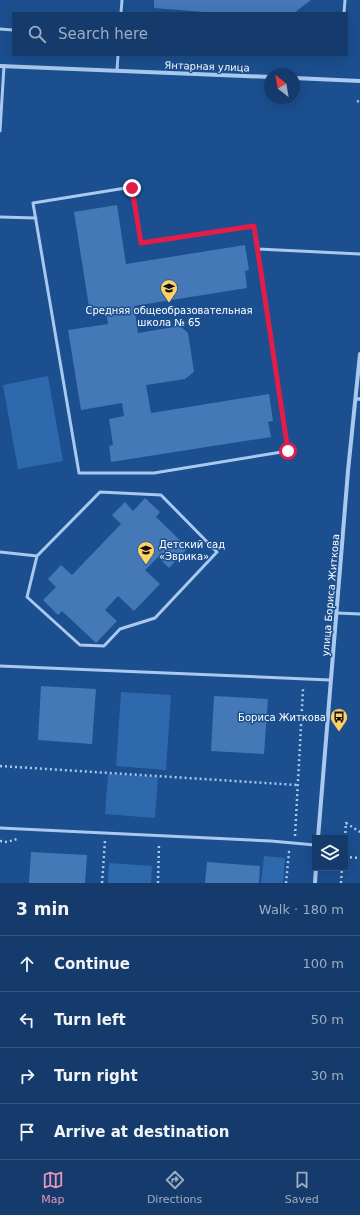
<!DOCTYPE html>
<meta charset="utf-8">
<style>
body{margin:0;font-family:"DejaVu Sans",sans-serif;background:#214673;color:#f1f3f6}
.controls{position:absolute;right:12px;bottom:12px;display:grid;overflow:hidden;border-radius:0px;box-shadow:0 4px 16px #0002}
.controls button{width:36px;height:36px;display:grid;place-items:center;padding:0;border:0;border-bottom:1px solid #33557e;background:#143b6b;color:#f1f3f6;font:20px sans-serif}
.compass{position:absolute;left:264px;top:68px;width:36px;height:36px;border-radius:50%;background:#143b6b;box-shadow:0 4px 16px #0002;rotate:329deg}
.stop{position:absolute;width:12px;height:12px;margin:-9px;border:3px solid #e11d48;border-radius:50%;background:#fff}
.stop.end{background:#e11d48;border-color:#fff;box-shadow:0 1px 4px #0008}
.list{margin:0;padding:0;list-style:none}
h2{display:flex;justify-content:space-between;align-items:center;height:52px;margin:0;padding:0 16px;font-size:17px}
h2 small{font-size:13px;font-weight:400;color:#9dadc1}
.list li{display:grid;grid-template-columns:26px 1fr auto;gap:12px;align-items:center;box-sizing:border-box;height:56px;padding:0 16px;border-top:1px solid #33557e}
.list b{display:block;font-size:15px;white-space:nowrap}
.list em{font-size:13px;font-style:normal;color:#9dadc1}
.icon{flex:none;width:22px;height:22px;fill:none;stroke:currentColor;stroke-width:2;stroke-linecap:round;stroke-linejoin:round}
.map{position:relative;flex:none;width:360px;height:883px;overflow:hidden}
.search{position:absolute;background:#143b6b;box-shadow:0 4px 16px #0002;left:12px;right:12px;top:12px;height:44px;display:flex;align-items:center;gap:10px;box-sizing:border-box;padding:0 14px;border-radius:0px;color:#9dadc1;font-size:15px}
.sheet{height:276px;background:#143b6b}
nav{display:flex;justify-content:space-around;align-items:center;box-sizing:border-box;height:56px;border-top:1px solid #33557e;background:#143b6b;font-size:11px;color:#9dadc1}
nav a{display:grid;justify-items:center;gap:2px}
nav .on{color:#e797bd}
.map>svg:first-child{display:block}
.green{fill:#2e69ad}
.building{fill:#4478b7}
.lines{fill:none;stroke-linecap:round;stroke-linejoin:round}
.path{stroke:#a9c9ee;stroke-width:2.5;stroke-dasharray:2 3;stroke-linecap:butt}
.service{stroke:#a9c9ee;stroke-width:3}
.pedestrian{stroke:#a9c9ee;stroke-width:3.5}
.minor{stroke:#a9c9ee;stroke-width:4}
.route{stroke:#e11d48;stroke-width:5}
.labels{text-anchor:middle;stroke-width:3;stroke-linejoin:round;paint-order:stroke}
.street-label{font-size:10px;fill:#fff;stroke:#1b4f8f}
.poi-label{font-size:10px;fill:#fff;stroke:#1b4f8f}
</style>
<div class="map">
<svg width="360" height="883" viewBox="0 0 360 883">
<rect width="100%" height="100%" fill="#1b4f8f"/>
<!-- green -->
<path class="green" d="M 48,376 L 63,461 L 18,469 L 3,385 Z
M 121,692 L 171,695 L 166,770 L 116,766 Z
M 108,774 L 158,777 L 155,818 L 105,814 Z
M 264,856 L 285,858 L 283,883 L 261,883 Z
M 109,863 L 152,866 L 151,883 L 108,883 Z"/>
<!-- building -->
<path class="building" d="M 154,0 L 311,0 L 294,13 L 216,13 L 154,8 Z
M 117,205 L 126,264 L 245,245 L 249,270 L 245,271 L 247,288 L 134,306 L 138,333 L 180,326 L 188,333 L 191,352 L 194,372 L 185,379 L 146,385 L 151,413 L 269,394 L 273,421 L 268,422 L 271,437 L 111,462 L 109,446 L 113,445 L 109,419 L 124,416 L 122,403 L 81,410 L 68,330 L 108,324 L 106,311 L 90,313 L 74,212 Z
M 145,498 L 160,512 L 156,517 L 188,548 L 169,568 L 158,557 L 145,570 L 160,584 L 134,611 L 118,596 L 105,610 L 117,621 L 96,643 L 62,611 L 58,615 L 43,600 L 56,587 L 48,579 L 61,565 L 72,575 L 121,524 L 112,515 L 125,502 L 133,511 Z
M 41,686 L 96,689 L 92,744 L 38,740 Z
M 214,696 L 268,699 L 264,754 L 211,751 Z
M 31,852 L 87,855 L 85,883 L 29,883 Z
M 207,862 L 260,866 L 259,883 L 205,883 Z"/>
<g class="lines">
<!-- path -->
<path class="path" d="M 357,101 L 360,102
M 0,766 L 297,785
M 295,836 L 303,689
M 345,838 L 346,823 L 360,832
M 0,841 L 7,842 L 17,839
M 345,857 L 360,858
M 102,883 L 105,841
M 158,883 L 159,844
M 286,883 L 289,852 L 287,852
M 341,883 L 342,868"/>
<!-- service -->
<path class="service" d="M 121,13 L 122,0
M 344,13 L 345,0
M 0,29 L 13,30
M 117,70 L 118,55
M 0,131 L 4,66
M 132,187 L 141,243 L 254,226 L 288,451 L 154,473 L 79,473 L 33,203 Z
M 0,217 L 36,218
M 258,249 L 360,254
M 100,492 L 161,495 L 217,552 L 155,618 L 120,629 L 104,646 L 80,645 L 27,597 L 37,556 Z
M 0,552 L 37,556
M 337,613 L 360,614
M 0,666 L 330,680
M 0,828 L 271,841 L 315,845"/>
<!-- pedestrian -->
<path class="pedestrian" d="M 356,399 L 360,399"/>
<!-- minor -->
<path class="minor" d="M 0,66 L 270,77
M 294,78 L 360,81
M 318,838 L 348,471 L 360,354
M 315,883 L 316,868"/>
</g>
<g class="lines">
<!-- route -->
<path class="route" d="M 132,188 L 141,243 L 254,226 L 288,451"/>
</g>
<!-- icons -->
<defs>
<g id="school-pin" transform="scale(0.9)"><path d="M0 17L-7.5 6A9.5 9.5 0 1 1 7.5 6Z" fill="#ffd166" stroke="#1b4f8f"/><path d="M0-5L7-2L0 1L-7-2ZM-4 1L0 2.5L4 1V4Q0 6-4 4Z" fill="#111"/></g>
<g id="bus-pin" transform="scale(0.9)"><path d="M0 17L-7.5 6A9.5 9.5 0 1 1 7.5 6Z" fill="#ffd166" stroke="#1b4f8f"/><path d="M-5-6H5V4H4V6H2V4H-2V6H-4V4H-5ZM-3.5-4V0h7V-4ZM-3.5 1.2v1.5H-2V1.2ZM2 1.2v1.5H3.5V1.2Z" fill="#111"/></g>
</defs>
<g fill-rule="evenodd">
<use href="#school-pin" x="169" y="288"/>
<use href="#school-pin" x="146" y="550"/>
<use href="#bus-pin" x="339" y="717"/>
</g>
<g class="labels">
<!-- street labels -->
<g class="street-label">
<text transform="translate(207 66) rotate(2)" y="4">Янтарная улица</text>
<text transform="translate(330 595) rotate(-85)" y="4">улица Бориса Житкова</text>
</g>
<!-- poi labels -->
<g class="poi-label">
<text x="169" y="314">Средняя общеобразовательная<tspan x="169" dy="12">школа № 65</tspan></text>
<text x="159" y="548" text-anchor="start">Детский сад<tspan x="159" dy="12">«Эврика»</tspan></text>
<text x="326" y="721" text-anchor="end">Бориса Житкова</text>
</g>
</g>
</svg>
<div class="controls">
<button><svg class="icon" aria-label="layers" viewBox="0 0 24 24"><path d="M12 4l9 5-9 5-9-5zM3 14l9 5 9-5"/></svg></button>
</div>
<svg class="compass" viewBox="-18 -18 36 36"><path d="M0-13l5 13h-10z" fill="#e53935"/><path d="M0 13l5-13h-10z" fill="#9dadc1"/></svg>
<div class="stop" style="left:288px;top:451px"></div>
<div class="stop end" style="left:132px;top:188px"></div>
<div class="search"><svg class="icon" aria-label="search" viewBox="0 0 24 24"><circle cx="10" cy="10" r="6"/><path d="M15 15l6 6"/></svg>Search here</div>
</div>
<section class="sheet">
<h2>3 min<small>Walk · 180 m</small></h2>
<ul class="list">
<li><svg class="icon" aria-label="ahead" viewBox="0 0 24 24"><path d="M12 20V5M6 11l6-6 6 6"/></svg><div><b>Continue</b></div><em>100 m</em></li>
<li><svg class="icon" aria-label="left" viewBox="0 0 24 24"><path d="M17 20v-9H6M10 6l-5 5 5 5"/></svg><div><b>Turn left</b></div><em>50 m</em></li>
<li><svg class="icon" aria-label="right" viewBox="0 0 24 24"><path d="M7 20v-9h11M14 6l5 5-5 5"/></svg><div><b>Turn right</b></div><em>30 m</em></li>
<li><svg class="icon" aria-label="arrive" viewBox="0 0 24 24"><path d="M6 21V4h12l-3 4 3 4H6"/></svg><div><b>Arrive at destination</b></div></li>
</ul>
</section>
<nav>
<a class="on"><svg class="icon" aria-label="map" viewBox="0 0 24 24"><path d="M3 6l6-2 6 2 6-2v14l-6 2-6-2-6 2zM9 4v14M15 6v14"/></svg>Map</a>
<a><svg class="icon" aria-label="directions" viewBox="0 0 24 24"><path d="M12 3l9 9-9 9-9-9zM9 14v-3h6M13 9l2 2-2 2"/></svg>Directions</a>
<a><svg class="icon" aria-label="saved" viewBox="0 0 24 24"><path d="M7 4h10v16l-5-4-5 4z"/></svg>Saved</a>
</nav>
